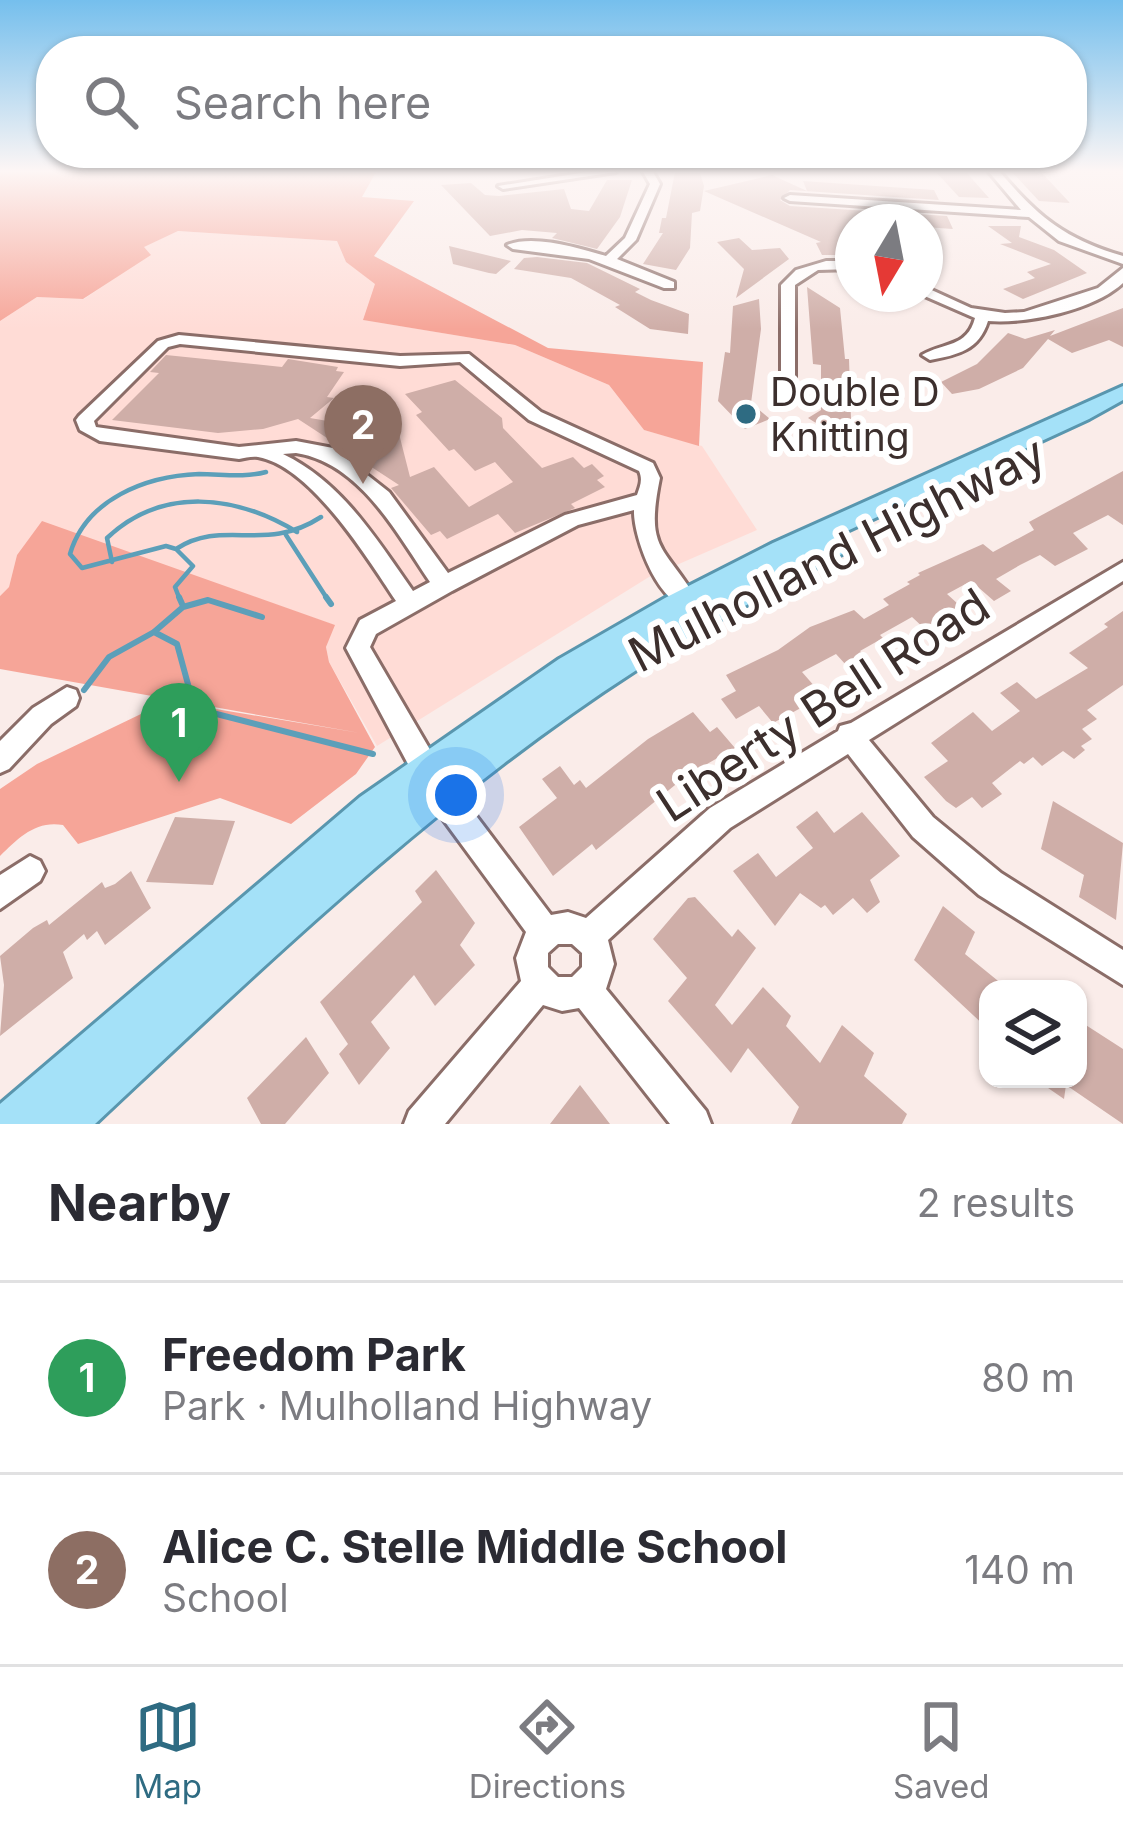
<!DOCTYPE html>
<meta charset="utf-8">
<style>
body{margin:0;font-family:Inter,sans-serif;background:#f7f7f7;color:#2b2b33}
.controls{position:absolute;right:36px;bottom:36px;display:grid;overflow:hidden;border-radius:24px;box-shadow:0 3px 9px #0004}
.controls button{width:108px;height:108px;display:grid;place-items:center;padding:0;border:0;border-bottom:3px solid #e1e1e2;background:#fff;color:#2b2b33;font:60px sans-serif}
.compass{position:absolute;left:835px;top:204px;width:108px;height:108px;border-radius:50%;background:#fff;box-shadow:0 3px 9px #0004;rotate:190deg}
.you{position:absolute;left:456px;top:795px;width:42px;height:42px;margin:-30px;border:9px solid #fff;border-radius:50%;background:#1a73e8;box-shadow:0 0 0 18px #1a73e833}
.badge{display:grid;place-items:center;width:78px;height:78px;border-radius:50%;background:#2e6b82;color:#fff;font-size:39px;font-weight:700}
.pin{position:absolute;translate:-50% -99px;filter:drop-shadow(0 3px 6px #0008)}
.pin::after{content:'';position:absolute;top:63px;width:42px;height:36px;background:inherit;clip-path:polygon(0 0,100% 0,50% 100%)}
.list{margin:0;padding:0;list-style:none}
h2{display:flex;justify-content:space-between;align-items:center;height:156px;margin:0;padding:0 48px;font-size:51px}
h2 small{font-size:39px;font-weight:400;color:#7c7c81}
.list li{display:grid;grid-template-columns:78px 1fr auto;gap:36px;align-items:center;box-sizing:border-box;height:192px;padding:0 48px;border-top:3px solid #e1e1e2}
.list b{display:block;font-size:45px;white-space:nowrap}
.list p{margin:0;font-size:39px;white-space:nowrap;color:#7c7c81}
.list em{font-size:39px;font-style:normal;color:#7c7c81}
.icon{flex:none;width:66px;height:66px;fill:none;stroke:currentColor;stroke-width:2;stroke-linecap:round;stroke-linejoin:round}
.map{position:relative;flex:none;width:1123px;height:1124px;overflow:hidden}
.search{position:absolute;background:#fff;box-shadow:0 3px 9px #0004;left:36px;right:36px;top:36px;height:132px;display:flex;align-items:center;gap:30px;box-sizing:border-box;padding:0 42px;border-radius:48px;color:#7c7c81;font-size:45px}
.sheet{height:540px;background:#fff}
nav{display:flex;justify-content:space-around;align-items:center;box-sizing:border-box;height:168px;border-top:3px solid #e1e1e2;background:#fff;font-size:33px;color:#7c7c81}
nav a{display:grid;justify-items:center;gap:6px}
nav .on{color:#2e6b82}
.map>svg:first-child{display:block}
.built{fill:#ffdcd6}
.green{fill:#f6a598}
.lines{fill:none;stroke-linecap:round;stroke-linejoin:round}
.stream-far1{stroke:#5c9fb9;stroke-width:4.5}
.stream{stroke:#5c9fb9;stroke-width:6}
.building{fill:#cfaea8}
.minor-casing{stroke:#8b6d68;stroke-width:6}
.major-casing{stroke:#5996ae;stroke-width:6}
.minor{fill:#fff;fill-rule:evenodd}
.major{fill:#a4e1f8;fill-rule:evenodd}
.poi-dot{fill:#2e6b82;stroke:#fff;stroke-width:4.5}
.labels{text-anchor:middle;stroke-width:12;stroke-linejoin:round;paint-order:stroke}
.poi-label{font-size:39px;fill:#3c2f2d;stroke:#fff;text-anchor:start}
.near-street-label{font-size:48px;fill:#3c2f2d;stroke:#fff}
</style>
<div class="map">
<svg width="1123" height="1124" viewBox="0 0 1123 1124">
<rect width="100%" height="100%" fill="#faece9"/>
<!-- built -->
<path class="built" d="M 178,231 L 337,241 L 346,262 L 376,284 L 364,320 L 515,345 L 609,385 L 644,430 L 702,446 L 757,530 L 649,577 L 377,746 L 329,662 L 326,647 L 334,625 L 42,522 L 17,555 L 9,587 L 0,596 L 0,321 L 37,297 L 84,299 L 150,254 L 143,247 Z"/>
<!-- green -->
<path class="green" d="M 0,172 L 376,172 L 362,197 L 414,201 L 374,256 L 548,348 L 703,362 L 699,446 L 644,430 L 609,385 L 515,345 L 363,320 L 375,284 L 346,262 L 337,241 L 178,231 L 144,247 L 151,255 L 83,299 L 37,297 L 0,321 Z
M 42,521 L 335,625 L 326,647 L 329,662 L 375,747 L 356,774 L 291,824 L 220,798 L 78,844 L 63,825 C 36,820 18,838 0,856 L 0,789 L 37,764 L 168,701 L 360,733 L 0,669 L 0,596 L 9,587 L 17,555 Z"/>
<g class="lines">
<!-- stream-far1 -->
<path class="stream-far1" d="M 266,472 C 244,478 222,474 199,474 C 146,476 86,499 70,554 L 82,568 L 166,546 L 176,549 C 224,518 264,554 321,517
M 286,535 L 328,600
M 176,549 L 193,566 L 175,587 L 180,600
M 112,562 L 107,538 C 162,486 236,495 297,532"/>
<!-- stream -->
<path class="stream" d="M 179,597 L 183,606
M 326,597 L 331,604
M 154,632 L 177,644 L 189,688 L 201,710 L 373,754
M 84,690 L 109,657 L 154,632 L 183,607 L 208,600 L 262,617"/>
</g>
<!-- building -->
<path class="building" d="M 675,172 L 700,173 L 704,186 L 700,211 L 692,213 L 690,248 L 676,270 L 643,264 L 663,233 L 659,233 L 662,218 L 666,218 Z
M 936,172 L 966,172 L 989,198 L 959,197 Z
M 1012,172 L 1041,172 L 1070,203 L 1039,201 Z
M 772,175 L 807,191 L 803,181 L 934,190 L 939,200 L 790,190 L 780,200 L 790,206 L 947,216 L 953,229 L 925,227 L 925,222 L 853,222 L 853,255 L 836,248 L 839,255 L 822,255 L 816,243 L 821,242 L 704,191 Z
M 607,180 L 632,180 L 620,217 L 597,249 L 552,238 L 557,233 L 522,230 L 490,236 L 441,185 L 471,183 L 485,195 L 499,196 L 564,189 L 571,209 L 589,211 Z
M 988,226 L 1021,226 L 1019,237 L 1054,250 L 1087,273 L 1023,299 L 1003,289 L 1035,278 L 1027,272 L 1051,264 L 1000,244 L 1012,243 Z
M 739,238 L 752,250 L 780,248 L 789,259 L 736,298 L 744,269 L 717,242 Z
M 449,246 L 511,261 L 496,274 L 489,273 L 453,264 Z
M 537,257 L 587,263 L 640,289 L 635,292 L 651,300 L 689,314 L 688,334 L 650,329 L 615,307 L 620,305 L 571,278 L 514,269 L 524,258 Z
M 807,287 L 840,308 L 845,359 L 849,359 L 851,419 L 862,426 L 849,433 L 843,430 L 835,435 L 808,418 L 821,410 L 821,365 L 813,364 Z
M 759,299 L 761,329 L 751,403 L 770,419 L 745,429 L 718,401 L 725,352 L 730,353 L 733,306 Z
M 1123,308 L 1123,347 L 1109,340 L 1072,353 L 1048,339 L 1023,368 L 979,389 L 952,394 L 941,382 L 977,364 L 1008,333 L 1025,339 L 1055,330 L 1050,336 Z
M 166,355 L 282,367 L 288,359 L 338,367 L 336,371 L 344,372 L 327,397 L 334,398 L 310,418 L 351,425 L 396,422 L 410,477 L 434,467 L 469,507 L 513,482 L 495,462 L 475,471 L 454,449 L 449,451 L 416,415 L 422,412 L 405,394 L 455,380 L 502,418 L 503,428 L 542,468 L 573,457 L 584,468 L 592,464 L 604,476 L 597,480 L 605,487 L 571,504 L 575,508 L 515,533 L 498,514 L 447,539 L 440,531 L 431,535 L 391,488 L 399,485 L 298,419 L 263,429 L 218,433 L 112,420 L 159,373 L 150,372 Z
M 1123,471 L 1123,525 L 1108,515 L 1073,533 L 1088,549 L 1055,566 L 1040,555 L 1020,565 L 996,579 L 1011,591 L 994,601 L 971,581 L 947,594 L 968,613 L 927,631 L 912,617 L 880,635 L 883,638 L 860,651 L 875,667 L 857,677 L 836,654 L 802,672 L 823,696 L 773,723 L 759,706 L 736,719 L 721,699 L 736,691 L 726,675 L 778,650 L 810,627 L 854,610 L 864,619 L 889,605 L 883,599 L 910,584 L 907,582 L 920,575 L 918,573 L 983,544 L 993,552 L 1034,530 L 1029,522 Z
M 1123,611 L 1123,685 L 1087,710 L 1097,719 L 1082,729 L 1092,739 L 1081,746 L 1085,750 L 1074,759 L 1063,751 L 1042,766 L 1033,757 L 1024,764 L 1020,761 L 992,783 L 1002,794 L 982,808 L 972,797 L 956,808 L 946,801 L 924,777 L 948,761 L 931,743 L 973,712 L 992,731 L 1020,711 L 1000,693 L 1017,682 L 1036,699 L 1088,668 L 1069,653 L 1108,627 L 1104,624 Z
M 693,712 L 710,732 L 717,727 L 735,748 L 686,776 L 596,850 L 592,844 L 553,876 L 519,827 L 557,798 L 542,779 L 560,766 L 574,785 L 580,780 L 586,788 L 648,739 Z
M 1053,801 L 1123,843 L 1116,920 L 1079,897 L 1084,875 L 1041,849 Z
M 817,811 L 834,833 L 862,812 L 900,856 L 870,880 L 880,902 L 867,913 L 853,898 L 833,915 L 825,905 L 821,908 L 800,893 L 775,926 L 733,871 L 758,853 L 776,877 L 813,848 L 796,827 Z
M 175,817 L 235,821 L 213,885 L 146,882 Z
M 436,870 L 475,923 L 460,945 L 475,965 L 435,1006 L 414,975 L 371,1022 L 390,1048 L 359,1085 L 339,1054 L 348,1044 L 320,1002 L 422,902 L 415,891 Z
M 131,871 L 151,908 L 105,945 L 97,931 L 87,940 L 84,934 L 63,952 L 73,978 L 0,1036 L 4,985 L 0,956 L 33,928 L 47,920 L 49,925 L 102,882 L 105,888 L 115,884 Z
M 695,897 L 732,937 L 738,929 L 756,948 L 715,1005 L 732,1025 L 763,987 L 791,1016 L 786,1026 L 820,1063 L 842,1025 L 874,1053 L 864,1076 L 907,1114 L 902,1124 L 791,1124 L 799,1107 L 748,1048 L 731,1073 L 668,1001 L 687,978 L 653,939 L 688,898 Z
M 943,906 L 975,932 L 965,954 L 1008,989 L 988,989 L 988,1029 L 914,960 Z
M 1078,1020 L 1123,1049 L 1123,1124 L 1066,1085 L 1064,1099 L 1035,1079 L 1078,1079 Z
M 306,1037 L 329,1073 L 285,1124 L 261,1124 L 247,1098 Z
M 580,1085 L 610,1124 L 550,1124 Z"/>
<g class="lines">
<!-- minor casing -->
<g class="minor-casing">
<path id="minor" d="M 587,172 L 616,172 L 503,189 L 498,186 Z
M 643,172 L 653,172 L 660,184 L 636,240 L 617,259 L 674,282 L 674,288 L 664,288 L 589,259 L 513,249 L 507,245 C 534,234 578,248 606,256 L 625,238 L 650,184 Z
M 989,172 L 1000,172 C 1038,217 1065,239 1123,256 L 1123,264 L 1059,241 L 1029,217 L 790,201 L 784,198 L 790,195 L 1021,210 Z
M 826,261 L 853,261 L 853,269 L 818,270 L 795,285 L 795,395 L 793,399 L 781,399 L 781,285 L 796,270 Z
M 1123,268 L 1123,283 C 1094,310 1028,324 988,321 C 979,350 958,355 930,360 L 922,355 C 944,342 967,348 975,318 L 920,294 L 925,294 L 925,287 L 971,308 L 1005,313 L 1024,312 L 1098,288 Z
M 179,335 L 400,356 L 469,354 L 541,412 L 653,463 L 660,478 C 645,552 664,544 697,600 L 694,606 C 661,613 633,538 634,510 L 578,525 L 452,591 L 376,634 L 370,647 L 443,772 L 551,915 L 568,912 L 586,918 L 710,808 L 838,731 L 840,726 L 851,723 L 1123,562 L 1123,581 L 869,740 L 933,817 L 1001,873 L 1123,950 L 1123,985 L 979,895 L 913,837 L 848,754 L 730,828 L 608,940 L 614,964 L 606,989 L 706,1111 L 711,1124 L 670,1124 L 579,1008 L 562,1011 L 543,1005 L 445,1124 L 404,1124 L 409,1111 L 521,981 L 516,958 L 526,932 L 423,792 L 346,648 L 360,620 L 396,601 C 368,559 311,466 258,457 C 252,456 245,458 239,459 L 100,441 L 80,430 L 76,420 L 79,416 L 158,341 ZM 180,344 L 400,366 L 460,362 L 529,420 L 639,471 C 643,480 640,486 637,495 L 565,515 L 448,573 L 389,492 L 333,448 L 296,441 L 239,447 L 96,427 L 94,421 L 168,347 ZM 296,453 C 360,463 396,532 430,582 L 413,591 C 377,540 342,482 283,454 ZM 558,944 L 572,944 L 582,953 L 582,967 L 572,977 L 558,977 L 548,967 L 548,953 Z
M 67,687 L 76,690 L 79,698 L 76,706 L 51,724 L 9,769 L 0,773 L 0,741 L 33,708 Z
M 30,856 L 40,861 L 45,871 L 40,881 L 0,909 L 0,875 Z"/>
</g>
<!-- major casing -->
<g class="major-casing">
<path id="major" d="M 1123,386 L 1123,400 L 1089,419 L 834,537 L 846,547 L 842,554 C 772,591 702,628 635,671 C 438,798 266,964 95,1124 L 0,1124 L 0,1104 L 360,797 L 559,659 L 665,598 L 773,543 Z"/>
</g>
<!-- minor -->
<use href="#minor" class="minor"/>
<!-- major -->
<use href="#major" class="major"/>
</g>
<!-- sky -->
<linearGradient id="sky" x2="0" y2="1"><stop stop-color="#75bfed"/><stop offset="0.52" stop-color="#fdf6f5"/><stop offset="1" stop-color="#fdf6f5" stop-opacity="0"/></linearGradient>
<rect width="1123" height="329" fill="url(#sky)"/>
<!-- markers -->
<circle class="poi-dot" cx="746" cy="414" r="12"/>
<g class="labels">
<!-- poi labels -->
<g class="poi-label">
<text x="770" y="406">Double D<tspan x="770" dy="45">Knitting</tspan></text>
</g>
<!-- near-street labels -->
<g class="near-street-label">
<text transform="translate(837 554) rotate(-27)" y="17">Mulholland Highway</text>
<text transform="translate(823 705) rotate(-33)" y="17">Liberty Bell Road</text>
</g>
</g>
</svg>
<div class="controls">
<button><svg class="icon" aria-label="layers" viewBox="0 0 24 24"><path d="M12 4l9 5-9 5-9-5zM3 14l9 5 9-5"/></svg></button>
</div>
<svg class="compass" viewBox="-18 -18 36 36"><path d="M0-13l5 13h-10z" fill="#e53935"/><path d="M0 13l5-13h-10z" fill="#7c7c81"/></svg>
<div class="you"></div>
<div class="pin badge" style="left:179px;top:782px;background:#2e9e5b">1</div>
<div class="pin badge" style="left:363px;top:484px;background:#8d6e63">2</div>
<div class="search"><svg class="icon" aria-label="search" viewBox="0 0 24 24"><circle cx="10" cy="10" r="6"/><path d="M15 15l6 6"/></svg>Search here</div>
</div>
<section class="sheet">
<h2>Nearby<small>2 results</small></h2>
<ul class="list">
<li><span class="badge" style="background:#2e9e5b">1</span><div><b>Freedom Park</b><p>Park · Mulholland Highway</p></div><em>80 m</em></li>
<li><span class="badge" style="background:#8d6e63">2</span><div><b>Alice C. Stelle Middle School</b><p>School</p></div><em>140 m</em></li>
</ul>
</section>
<nav>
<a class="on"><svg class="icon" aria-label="map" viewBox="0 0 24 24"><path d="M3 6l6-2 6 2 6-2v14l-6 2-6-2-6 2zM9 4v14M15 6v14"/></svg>Map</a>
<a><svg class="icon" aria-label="directions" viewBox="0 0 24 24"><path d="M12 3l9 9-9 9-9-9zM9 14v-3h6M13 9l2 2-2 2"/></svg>Directions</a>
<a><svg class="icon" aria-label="saved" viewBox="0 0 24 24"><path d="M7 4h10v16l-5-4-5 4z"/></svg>Saved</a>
</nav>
